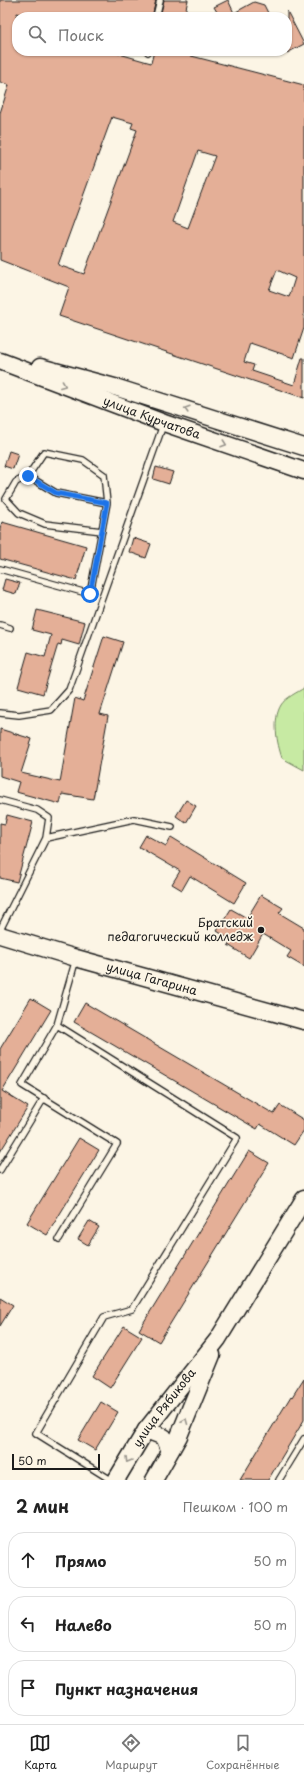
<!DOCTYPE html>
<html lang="ru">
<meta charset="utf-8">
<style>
body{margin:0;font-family:"Playpen Sans",sans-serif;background:#f2f2f2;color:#222}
.scale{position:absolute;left:12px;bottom:10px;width:88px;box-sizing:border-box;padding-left:4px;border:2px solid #1c1c1c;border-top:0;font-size:11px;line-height:14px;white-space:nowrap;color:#1c1c1c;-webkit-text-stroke:3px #fcf5e5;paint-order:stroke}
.stop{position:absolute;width:12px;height:12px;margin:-9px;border:3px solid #1a73e8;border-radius:50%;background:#fff}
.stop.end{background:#1a73e8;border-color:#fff;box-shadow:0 1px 4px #0008}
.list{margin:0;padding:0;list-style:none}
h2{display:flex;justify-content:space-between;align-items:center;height:52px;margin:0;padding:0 16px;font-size:17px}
h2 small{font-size:13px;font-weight:400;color:#767676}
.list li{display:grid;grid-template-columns:26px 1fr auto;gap:12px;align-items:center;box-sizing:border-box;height:56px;margin:0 8px 8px;padding:0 8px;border:1px solid #e0e0e0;border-radius:16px}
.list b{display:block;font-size:15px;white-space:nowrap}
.list em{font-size:13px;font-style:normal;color:#767676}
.icon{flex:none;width:22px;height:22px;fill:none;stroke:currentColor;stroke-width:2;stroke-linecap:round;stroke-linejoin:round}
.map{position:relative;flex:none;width:304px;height:1480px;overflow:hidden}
.search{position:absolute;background:#fff;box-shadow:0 1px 3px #0004;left:12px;right:12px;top:12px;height:44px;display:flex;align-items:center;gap:10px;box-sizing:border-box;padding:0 14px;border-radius:16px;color:#767676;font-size:15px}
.sheet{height:244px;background:#fff}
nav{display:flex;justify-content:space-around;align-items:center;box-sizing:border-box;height:56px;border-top:1px solid #e0e0e0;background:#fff;font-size:11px;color:#767676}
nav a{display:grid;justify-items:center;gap:2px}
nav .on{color:#1c1c1c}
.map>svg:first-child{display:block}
.green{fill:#c7eaa3;stroke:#728360}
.building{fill:#e4af97;stroke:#1c1c1c;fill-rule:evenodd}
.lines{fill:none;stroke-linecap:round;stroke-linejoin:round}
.lane-casing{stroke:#1c1c1c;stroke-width:8}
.secondary-casing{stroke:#1c1c1c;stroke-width:19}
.lane{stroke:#fcf5e5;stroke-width:5.5}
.secondary{stroke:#fcf5e5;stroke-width:16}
.oneway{stroke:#97938b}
.route{stroke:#1a73e8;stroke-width:5}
.poi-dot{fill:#1c1c1c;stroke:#fcf5e5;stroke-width:1.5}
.labels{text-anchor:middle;stroke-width:3.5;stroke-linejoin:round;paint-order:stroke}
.street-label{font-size:12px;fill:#1c1c1c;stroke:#fcf5e5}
.poi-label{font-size:12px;fill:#1c1c1c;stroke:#fcf5e5;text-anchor:end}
</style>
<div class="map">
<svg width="304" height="1480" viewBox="0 0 304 1480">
<rect width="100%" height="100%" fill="#fcf5e5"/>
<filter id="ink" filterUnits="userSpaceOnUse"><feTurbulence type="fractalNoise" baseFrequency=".025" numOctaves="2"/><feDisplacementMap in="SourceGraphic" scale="8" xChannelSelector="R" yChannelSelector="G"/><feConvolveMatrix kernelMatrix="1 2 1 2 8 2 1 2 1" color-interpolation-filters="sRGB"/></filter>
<g filter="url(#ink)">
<!-- green -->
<path class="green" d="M 304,688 L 304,770 L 282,758 C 277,743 272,720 281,705 C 285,698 298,692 304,688 Z"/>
<!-- building -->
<path class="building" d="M 0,0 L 156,0 L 152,17 L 32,17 L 17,13 L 17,51 L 109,51 L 151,63 L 154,51 L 172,51 L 304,85 L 304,328 L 294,358 L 250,343 L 244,362 L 254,365 L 252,371 L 294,385 L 302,358 L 304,358 L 304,398 L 59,316 L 69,287 L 0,260 L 0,113 L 9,85 L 0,82 ZM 112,117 L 133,123 L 131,128 L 137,130 L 84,274 L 58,265 ZM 198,151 L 215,156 L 188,228 L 173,222 ZM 277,270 L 295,278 L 289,297 L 269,290 Z
M 164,0 L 188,0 L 184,17 L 160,17 Z
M 228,0 L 234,13 L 254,2 L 264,5 L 270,17 L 220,17 L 214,7 Z
M 287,11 L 304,44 L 287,53 Z
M 9,451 L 18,454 L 13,469 L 4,466 Z
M 156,467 L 173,472 L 169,484 L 153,479 Z
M 2,522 L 86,546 L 76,580 L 0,559 L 0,528 Z
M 133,538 L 151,544 L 146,558 L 129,552 Z
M 5,579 L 20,583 L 16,594 L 2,590 Z
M 37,610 L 85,622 L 79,645 L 62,640 L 61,645 L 58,644 L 43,694 L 18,687 L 28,652 L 45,657 L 51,635 L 32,630 Z
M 104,636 L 123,642 L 100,714 L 108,716 L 93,799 L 62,794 L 60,804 L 16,792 L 19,782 L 0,776 L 0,729 L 32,739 L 21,773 L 60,782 L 75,698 L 83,701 Z
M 186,800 L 196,806 L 186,823 L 176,816 Z
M 7,815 L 33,822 L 17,882 L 0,878 L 0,823 L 5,824 Z
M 146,835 L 166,846 L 171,837 L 246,883 L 234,903 L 190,876 L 182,890 L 172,884 L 180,871 L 139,847 Z
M 261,895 L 283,908 L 279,913 L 304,928 L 304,967 L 287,957 L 291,951 L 263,934 L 249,958 L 228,945 L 231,940 L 217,931 L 231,909 L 247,918 Z
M 31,998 L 51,1010 L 2,1091 L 28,1107 L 0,1152 L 0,1049 Z
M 85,1003 L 274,1114 L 280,1105 L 304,1120 L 304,1130 L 294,1145 L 260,1124 L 257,1129 L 74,1022 Z
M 79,1138 L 99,1150 L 47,1235 L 27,1223 Z
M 249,1151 L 269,1163 L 159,1342 L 139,1330 Z
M 89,1221 L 99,1227 L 88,1245 L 78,1239 Z
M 0,1297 L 13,1305 L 0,1326 Z
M 124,1326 L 142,1337 L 110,1388 L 92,1376 Z
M 304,1378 L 304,1420 L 268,1480 L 240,1480 L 291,1396 L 292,1397 Z
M 101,1402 L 118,1412 L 95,1450 L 78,1440 Z"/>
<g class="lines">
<!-- lane casing -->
<g class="lane-casing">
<path id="lane" d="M 156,17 L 160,0
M 148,52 L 149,51
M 28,476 L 16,482 L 6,499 L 19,513 L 45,524 L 102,531
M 0,569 L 90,594 L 107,503 L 104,475 L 83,460 L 44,452 L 28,476 L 56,493 L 107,503
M 0,625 L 10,628
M 0,713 L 19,715 L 51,710 L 69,690 L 163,425
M 0,800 L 37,810 L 49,818 L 46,838 L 0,930
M 46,838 L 134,819 L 172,827
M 76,959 L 57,1025 L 237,1138 L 132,1309 L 104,1317 L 36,1433 L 111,1480
M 57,1025 L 22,1085 L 117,1144 L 59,1239
M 0,1170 L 44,1098
M 279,1480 L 304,1439"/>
</g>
<!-- secondary casing -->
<g class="secondary-casing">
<g id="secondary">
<path id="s1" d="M 0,361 L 164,423 L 304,471"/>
<path d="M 40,367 L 118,388 L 304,447"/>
<path id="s2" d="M 0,935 L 76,958 L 304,1021"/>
<path d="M 146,1430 L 164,1437 L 170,1451"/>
<path id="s3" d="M 116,1480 L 146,1430 L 218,1339 L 304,1199"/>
<path d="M 154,1480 L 179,1436 L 212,1355"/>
</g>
</g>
<!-- lane -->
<use href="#lane" class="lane"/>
<!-- secondary -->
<use href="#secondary" class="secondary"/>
</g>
<!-- one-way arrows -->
<defs><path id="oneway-chevron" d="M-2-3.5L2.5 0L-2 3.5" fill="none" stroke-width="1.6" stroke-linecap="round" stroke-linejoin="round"/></defs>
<g class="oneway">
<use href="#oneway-chevron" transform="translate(63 385) rotate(21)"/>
<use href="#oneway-chevron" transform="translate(187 409) rotate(-163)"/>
<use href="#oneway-chevron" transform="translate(224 444) rotate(19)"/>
<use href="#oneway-chevron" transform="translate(185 1421) rotate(-68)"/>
<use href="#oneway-chevron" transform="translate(128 1460) rotate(121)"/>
</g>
</g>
<g class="lines" filter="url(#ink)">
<!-- route -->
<path class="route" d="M 28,476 L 56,493 L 107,503 L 90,594"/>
</g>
<!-- markers -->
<circle class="poi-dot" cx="261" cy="930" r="4"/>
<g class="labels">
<!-- street labels -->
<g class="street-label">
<text dy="4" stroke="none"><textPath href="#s1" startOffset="162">улица Курчатова</textPath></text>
<text dy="4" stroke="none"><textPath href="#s2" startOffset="158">улица Гагарина</textPath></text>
<text dy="4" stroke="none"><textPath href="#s3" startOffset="87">улица Рябикова</textPath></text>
</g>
<!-- poi labels -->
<g class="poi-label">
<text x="253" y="927">Братский<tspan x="253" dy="14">педагогический колледж</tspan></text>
</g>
</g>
</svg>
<div class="scale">50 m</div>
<div class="stop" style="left:90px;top:594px"></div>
<div class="stop end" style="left:28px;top:476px"></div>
<div class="search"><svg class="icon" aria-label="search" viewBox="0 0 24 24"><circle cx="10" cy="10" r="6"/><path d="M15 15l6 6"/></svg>Поиск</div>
</div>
<section class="sheet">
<h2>2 мин<small>Пешком · 100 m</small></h2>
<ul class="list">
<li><svg class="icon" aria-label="ahead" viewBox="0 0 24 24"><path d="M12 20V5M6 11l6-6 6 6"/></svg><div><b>Прямо</b></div><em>50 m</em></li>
<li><svg class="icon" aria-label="left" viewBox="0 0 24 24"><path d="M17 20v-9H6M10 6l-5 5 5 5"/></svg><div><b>Налево</b></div><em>50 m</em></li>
<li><svg class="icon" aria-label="arrive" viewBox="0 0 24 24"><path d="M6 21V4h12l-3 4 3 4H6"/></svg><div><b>Пункт назначения</b></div></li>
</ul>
</section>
<nav>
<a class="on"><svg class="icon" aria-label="map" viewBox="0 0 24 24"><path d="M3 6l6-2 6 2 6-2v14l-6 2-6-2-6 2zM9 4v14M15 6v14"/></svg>Карта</a>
<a><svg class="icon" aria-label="directions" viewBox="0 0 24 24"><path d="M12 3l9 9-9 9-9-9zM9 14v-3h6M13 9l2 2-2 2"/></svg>Маршрут</a>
<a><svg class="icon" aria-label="saved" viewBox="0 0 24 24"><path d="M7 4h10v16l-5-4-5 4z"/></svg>Сохранённые</a>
</nav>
